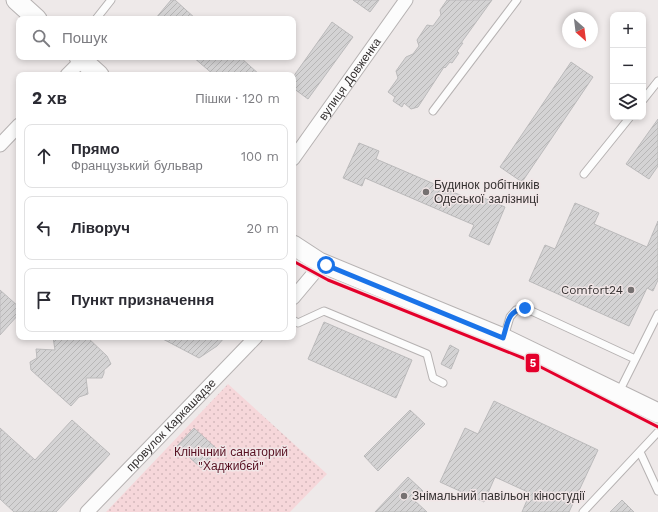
<!DOCTYPE html>
<html lang="uk">
<meta charset="utf-8">
<style>
body{margin:0;font-family:"Work Sans",sans-serif;background:#f2f2f3;color:#2b2b33}
.controls{position:absolute;right:12px;top:12px;display:grid;overflow:hidden;border-radius:8px;box-shadow:0 2px 6px #0003}
.controls button{width:36px;height:36px;display:grid;place-items:center;padding:0;border:0;border-bottom:1px solid #e1e1e2;background:#fff;color:#2b2b33;font:20px sans-serif}
.compass{position:absolute;left:562px;top:12px;width:36px;height:36px;border-radius:50%;background:#fff;box-shadow:0 2px 6px #0003;rotate:152deg}
.stop{position:absolute;width:12px;height:12px;margin:-9px;border:3px solid #1a73e8;border-radius:50%;background:#fff}
.stop.end{background:#1a73e8;border-color:#fff;box-shadow:0 1px 4px #0008}
.list{margin:0;padding:0;list-style:none}
h2{display:flex;justify-content:space-between;align-items:center;height:52px;margin:0;padding:0 16px;font-size:17px}
h2 small{font-size:13px;font-weight:400;color:#7c7c81}
.list li{display:grid;grid-template-columns:26px 1fr auto;gap:12px;align-items:center;box-sizing:border-box;height:64px;margin:0 8px 8px;padding:0 8px;border:1px solid #e1e1e2;border-radius:8px}
.list b{display:block;font-size:15px;white-space:nowrap}
.list p{margin:0;font-size:13px;white-space:nowrap;color:#7c7c81}
.list em{font-size:13px;font-style:normal;color:#7c7c81}
.icon{flex:none;width:22px;height:22px;fill:none;stroke:currentColor;stroke-width:2;stroke-linecap:round;stroke-linejoin:round}
.map{position:relative;flex:none;width:658px;height:512px;overflow:hidden}
.search{position:absolute;background:#fff;box-shadow:0 2px 6px #0003;left:16px;top:16px;width:280px;height:44px;display:flex;align-items:center;gap:10px;box-sizing:border-box;padding:0 14px;border-radius:8px;color:#7c7c81;font-size:15px}
.panel{position:absolute;background:#fff;box-shadow:0 2px 6px #0003;left:16px;top:72px;width:280px;height:268px;border-radius:8px}
.map>svg:first-child{display:block}
.park{fill:url(#park-dots)}
.building{fill:url(#building-hatch);stroke:#bbbabb}
.lines{fill:none;stroke-linecap:round;stroke-linejoin:round}
.lane-casing{stroke:#b6b2b2;stroke-width:9}
.street-casing{stroke:#b6b2b2;stroke-width:15}
.secondary-casing{stroke:#b6b2b2;stroke-width:21}
.lane{stroke:#fcfcfc;stroke-width:7}
.street{stroke:#fcfcfc;stroke-width:13}
.secondary{stroke:#fcfcfc;stroke-width:19}
.tram-1-casing{stroke:#f1e6e7;stroke-width:6}
.tram-1{stroke:#e4002b;stroke-width:3}
.route{stroke:#1a73e8;stroke-width:5}
.poi-dot{fill:#767171;stroke:#f1e6e7;stroke-width:1.5}
.labels{text-anchor:middle;stroke-width:3;stroke-linejoin:round;paint-order:stroke}
.street-label{font-size:12px;fill:#353131;stroke:#f1e6e7}
.poi-label{font-size:12px;fill:#353131;stroke:#f1e6e7;text-anchor:start}
.park-label{font-size:12px;fill:#581122;stroke:#f1e6e7}
.line-badge{stroke:#f1e6e7;stroke-width:1.5}
.badge-label{font-size:11px;text-anchor:middle;font-weight:bold;fill:#fff}
</style>
<div class="map">
<svg width="658" height="512" viewBox="0 0 658 512">
<defs>
<pattern id="park-dots" width="8" height="8" patternUnits="userSpaceOnUse"><rect width="8" height="8" fill="#f6d7da"/><path d="M2 2h.1M6 6h.1" fill="none" stroke="#d4b9bc" stroke-width="1.8" stroke-linecap="round"/></pattern>
<pattern id="building-hatch" width="6" height="6" patternUnits="userSpaceOnUse"><rect width="6" height="6" fill="#d4d3d4"/><path d="M-1 1l2-2M0 6l6-6M5 7l2-2" fill="none" stroke="#b7b6b6"/></pattern>
</defs>
<rect width="100%" height="100%" fill="#eee9e9"/>
<!-- park -->
<path class="park" d="M 228,384 L 327,474 L 290,512 L 106,512 Z"/>
<!-- building -->
<path class="building" d="M 171,0 L 175,0 L 196,19 L 155,19 Z
M 353,0 L 379,0 L 370,12 Z
M 447,0 L 492,0 L 461,43 L 463,43 L 457,51 L 459,53 L 452,63 L 450,62 L 445,68 L 444,67 L 418,107 L 411,109 L 404,103 L 402,107 L 393,101 L 395,97 L 388,92 L 398,78 L 396,71 L 406,57 L 413,54 L 419,46 L 417,40 L 427,25 L 433,26 L 441,15 L 440,10 Z
M 332,22 L 353,37 L 308,99 L 293,88 L 293,77 Z
M 193,57 L 240,57 L 260,75 L 214,75 Z
M 571,62 L 593,77 L 522,182 L 500,167 Z
M 658,119 L 658,166 L 649,179 L 626,164 Z
M 359,143 L 379,151 L 376,159 L 481,204 L 484,198 L 505,207 L 489,245 L 469,236 L 474,225 L 365,178 L 362,186 L 343,178 Z
M 575,203 L 599,213 L 594,224 L 647,247 L 658,221 L 658,280 L 653,291 L 647,288 L 629,326 L 529,281 L 545,245 L 555,249 Z
M 0,290 L 19,307 L 19,314 L 0,335 Z
M 324,322 L 412,360 L 396,398 L 308,359 Z
M 53,337 L 87,337 L 107,356 L 111,364 L 104,370 L 104,373 L 102,378 L 86,378 L 88,394 L 79,397 L 71,406 L 31,370 L 30,362 L 37,358 L 36,349 L 55,350 Z
M 159,337 L 225,337 L 217,346 L 199,358 Z
M 450,345 L 459,350 L 451,369 L 441,364 Z
M 494,401 L 598,450 L 569,512 L 522,512 L 530,493 L 495,477 L 484,502 L 440,482 L 465,428 L 478,434 Z
M 410,410 L 425,424 L 378,471 L 364,456 Z
M 72,420 L 110,454 L 56,512 L 14,512 L 0,499 L 0,428 L 35,460 Z
M 194,428 L 218,450 L 201,468 L 177,446 Z
M 408,477 L 423,491 L 414,500 L 427,512 L 375,512 Z
M 622,500 L 634,512 L 610,512 Z"/>
<g class="lines">
<!-- lane casing -->
<g class="lane-casing">
<path id="lane" d="M 96,19 L 111,0
M 643,100 L 658,81
M 433,111 L 517,0
M 584,174 L 630,117
M 293,320 L 298,323 L 324,311 L 427,354 L 433,378 L 443,383
M 504,337 L 510,317 L 516,310 L 525,308 L 635,359
M 619,392 L 658,314
M 640,452 L 658,491
M 583,512 L 658,432"/>
</g>
<!-- street casing -->
<g class="street-casing">
<g id="street">
<path d="M 67,75 L 82,60"/>
<path d="M 0,145 L 19,125"/>
<path id="s1" d="M 293,159 L 406,0"/>
<path d="M 293,298 L 314,273 L 319,262"/>
<path id="s2" d="M 87,512 L 256,337"/>
</g>
</g>
<!-- secondary casing -->
<g class="secondary-casing">
<path id="secondary" d="M 16,0 L 37,19
M 79,57 L 99,75
M 293,245 L 319,262 L 503,338 L 658,413"/>
</g>
<!-- lane -->
<use href="#lane" class="lane"/>
<!-- street -->
<use href="#street" class="street"/>
<!-- secondary -->
<use href="#secondary" class="secondary"/>
<!-- tram-1 casing -->
<g class="tram-1-casing">
<path id="tram-1" d="M 293,261 L 328,280 L 523,358 L 658,427"/>
</g>
<!-- tram-1 -->
<use href="#tram-1" class="tram-1"/>
</g>
<g class="lines">
<!-- route -->
<path class="route" d="M 326,265 L 503,338 C 508,323 507,311 525,308"/>
</g>
<!-- markers -->
<g class="poi-dot">
<circle cx="426" cy="192" r="4"/>
<circle cx="631" cy="290" r="4"/>
<circle cx="404" cy="496" r="4"/>
</g>
<g class="labels">
<!-- street labels -->
<g class="street-label">
<text dy="4" stroke="none"><textPath href="#s1" startOffset="98">вулиця Довженка</textPath></text>
<text dy="4" stroke="none"><textPath href="#s2" startOffset="121">провулок Каркашадзе</textPath></text>
</g>
<!-- poi labels -->
<g class="poi-label">
<text x="434" y="189">Будинок робітників<tspan x="434" dy="14">Одеської залізниці</tspan></text>
<text x="623" y="294" text-anchor="end">Comfort24</text>
<text x="412" y="500">Знімальний павільон кіностудії</text>
</g>
<!-- park labels -->
<g class="park-label">
<text x="231" y="456">Клінічний санаторий<tspan x="231" dy="14">"Хаджибєй"</tspan></text>
</g>
</g>
<rect class="line-badge" x="525" y="353" width="15" height="20" rx="4" fill="#e4002b"/>
<g class="badge-label">
<text x="533" y="367">5</text>
</g>
</svg>
<div class="controls">
<button>+</button>
<button>−</button>
<button><svg class="icon" aria-label="layers" viewBox="0 0 24 24"><path d="M12 4l9 5-9 5-9-5zM3 14l9 5 9-5"/></svg></button>
</div>
<svg class="compass" viewBox="-18 -18 36 36"><path d="M0-13l5 13h-10z" fill="#e53935"/><path d="M0 13l5-13h-10z" fill="#7c7c81"/></svg>
<div class="stop" style="left:326px;top:265px"></div>
<div class="stop end" style="left:525px;top:308px"></div>
<div class="search"><svg class="icon" aria-label="search" viewBox="0 0 24 24"><circle cx="10" cy="10" r="6"/><path d="M15 15l6 6"/></svg>Пошук</div>
<section class="panel">
<h2>2 хв<small>Пішки · 120 m</small></h2>
<ul class="list">
<li><svg class="icon" aria-label="ahead" viewBox="0 0 24 24"><path d="M12 20V5M6 11l6-6 6 6"/></svg><div><b>Прямо</b><p>Французький бульвар</p></div><em>100 m</em></li>
<li><svg class="icon" aria-label="left" viewBox="0 0 24 24"><path d="M17 20v-9H6M10 6l-5 5 5 5"/></svg><div><b>Ліворуч</b></div><em>20 m</em></li>
<li><svg class="icon" aria-label="arrive" viewBox="0 0 24 24"><path d="M6 21V4h12l-3 4 3 4H6"/></svg><div><b>Пункт призначення</b></div></li>
</ul>
</section>
</div>
